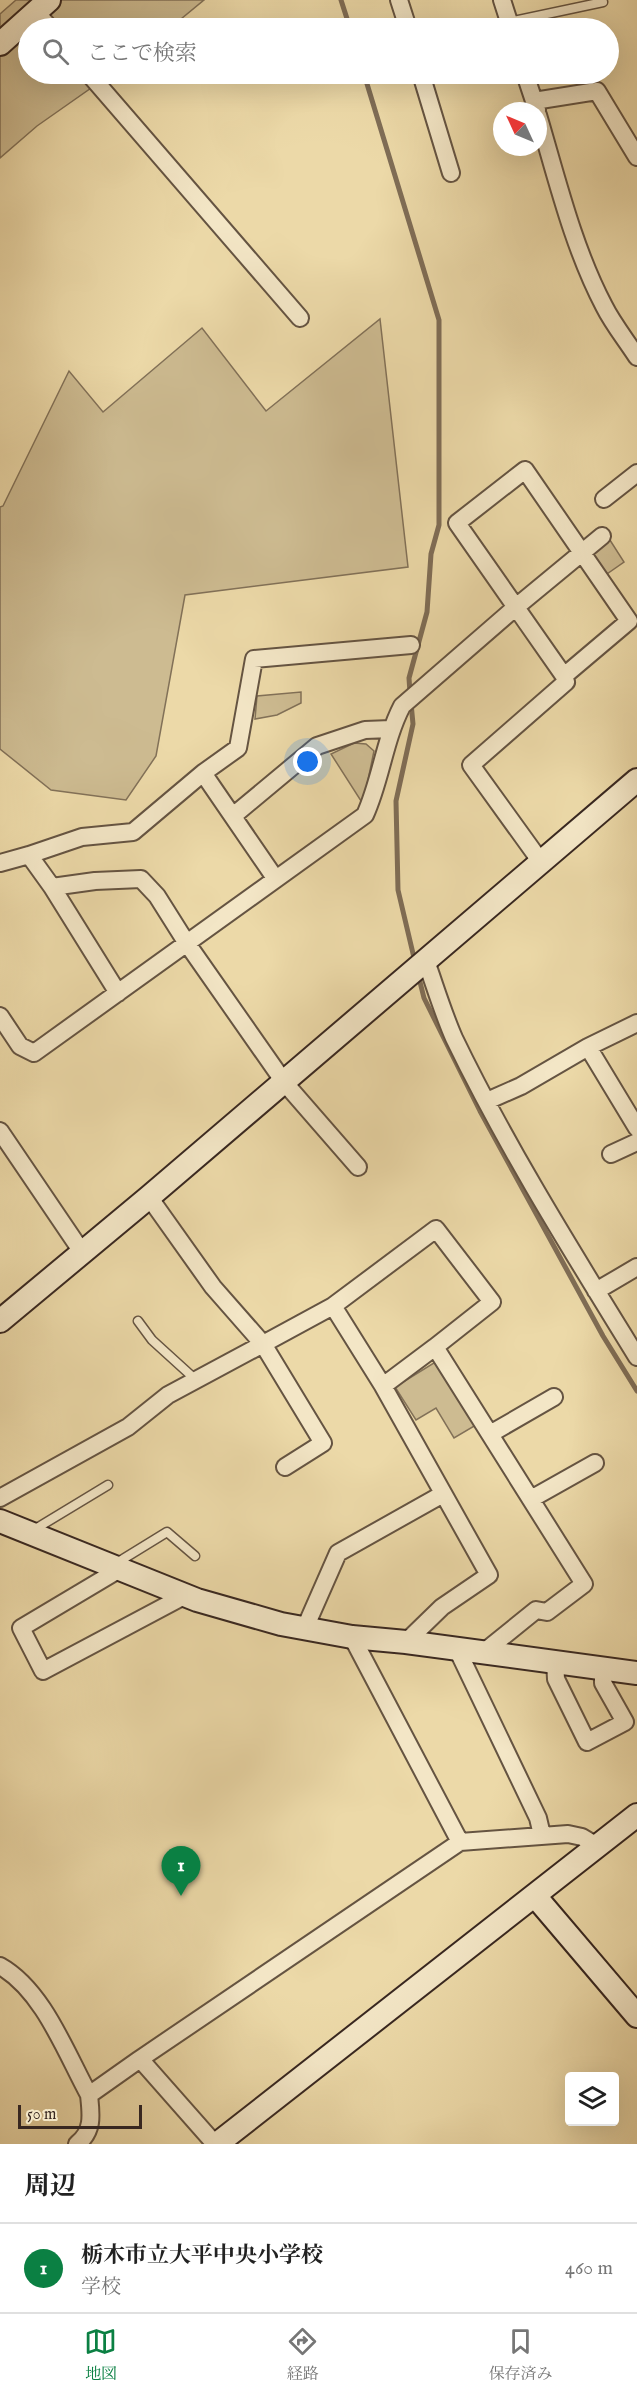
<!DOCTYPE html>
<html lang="ja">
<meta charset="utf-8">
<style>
body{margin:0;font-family:"IM FELL English","Noto Serif JP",serif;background:#f6f6f6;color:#222}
.controls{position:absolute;right:18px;bottom:18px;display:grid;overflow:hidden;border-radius:6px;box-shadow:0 6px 24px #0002}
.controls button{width:54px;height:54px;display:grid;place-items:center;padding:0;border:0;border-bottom:2px solid #e0e0e0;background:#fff;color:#222;font:30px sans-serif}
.compass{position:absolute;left:493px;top:102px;width:54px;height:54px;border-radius:50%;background:#fff;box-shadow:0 6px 24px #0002;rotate:314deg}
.scale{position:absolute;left:18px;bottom:15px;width:124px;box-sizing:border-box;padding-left:6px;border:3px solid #382720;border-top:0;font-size:16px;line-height:21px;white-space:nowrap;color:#382720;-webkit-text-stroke:4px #f3e6c6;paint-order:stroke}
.you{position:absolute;left:308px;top:762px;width:21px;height:21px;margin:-15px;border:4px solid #fff;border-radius:50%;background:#1a73e8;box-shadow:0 0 0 9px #1a73e833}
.badge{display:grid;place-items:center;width:39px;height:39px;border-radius:50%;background:#0b8043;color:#fff;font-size:20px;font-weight:700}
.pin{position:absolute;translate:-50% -50px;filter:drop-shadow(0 2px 3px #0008)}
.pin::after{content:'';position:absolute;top:32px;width:21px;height:18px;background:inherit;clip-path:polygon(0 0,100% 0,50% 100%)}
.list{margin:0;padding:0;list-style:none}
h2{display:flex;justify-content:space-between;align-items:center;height:78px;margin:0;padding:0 24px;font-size:26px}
h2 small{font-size:20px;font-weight:400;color:#767676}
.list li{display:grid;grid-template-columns:39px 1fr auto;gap:18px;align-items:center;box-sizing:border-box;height:90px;padding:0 24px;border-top:2px solid #e0e0e0}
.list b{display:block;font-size:22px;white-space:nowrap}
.list p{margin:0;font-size:20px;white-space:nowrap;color:#767676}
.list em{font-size:20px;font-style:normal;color:#767676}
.icon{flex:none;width:33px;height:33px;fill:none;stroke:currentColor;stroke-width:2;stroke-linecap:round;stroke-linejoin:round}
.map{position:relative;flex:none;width:637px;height:2144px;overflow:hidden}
.search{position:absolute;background:#fff;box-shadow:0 6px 24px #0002;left:18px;right:18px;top:18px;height:66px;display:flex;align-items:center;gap:15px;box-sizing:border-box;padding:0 21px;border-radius:33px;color:#767676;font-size:22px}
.sheet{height:168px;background:#fff}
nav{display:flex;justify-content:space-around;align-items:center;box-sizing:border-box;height:84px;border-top:2px solid #e0e0e0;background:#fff;font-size:16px;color:#767676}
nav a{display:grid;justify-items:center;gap:3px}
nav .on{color:#0b8043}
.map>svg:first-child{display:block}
.green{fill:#cdbb91;stroke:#827158;stroke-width:1.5}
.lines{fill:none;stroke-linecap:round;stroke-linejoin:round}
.stream{stroke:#7f6d56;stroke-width:5}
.lane-casing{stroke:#655442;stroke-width:11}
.street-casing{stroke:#655442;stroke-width:20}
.secondary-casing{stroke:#382720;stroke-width:26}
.lane{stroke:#f3e6c6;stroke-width:8}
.street{stroke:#f3e6c6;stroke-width:16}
.secondary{stroke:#f3e6c6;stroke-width:22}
</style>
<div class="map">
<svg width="637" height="2144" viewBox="0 0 637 2144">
<rect width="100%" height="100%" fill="#ecd9a8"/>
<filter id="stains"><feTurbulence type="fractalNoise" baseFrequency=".00333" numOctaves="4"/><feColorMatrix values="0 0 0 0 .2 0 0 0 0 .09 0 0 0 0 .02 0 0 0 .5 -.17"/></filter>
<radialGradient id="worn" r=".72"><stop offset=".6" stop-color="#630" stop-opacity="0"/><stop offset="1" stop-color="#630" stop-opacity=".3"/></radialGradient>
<!-- green -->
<path class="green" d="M 16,0 L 204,0 L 170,28 L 28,28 L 28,74 L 111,74 L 37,126 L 0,158 L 0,14 Z
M 380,319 L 408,567 L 185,595 L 156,756 L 126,800 L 51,790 L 0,749 L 0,507 L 3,506 L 69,371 L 103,412 L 202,328 L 266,411 Z
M 608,537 L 624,562 L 604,576 L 589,553 Z
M 301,692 L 301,703 L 277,715 L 255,719 L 257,696 Z
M 354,743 L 366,744 L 374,751 L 363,804 L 331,754 Z
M 437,1361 L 476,1425 L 454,1438 L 436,1408 L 416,1420 L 395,1387 Z"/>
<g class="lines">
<!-- stream -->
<path class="stream" d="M 341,0 L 350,28
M 364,74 L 439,320 L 439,525 L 431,554 L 427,612 L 409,678 L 410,693
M 411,703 L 413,724 L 396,801 L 398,890 L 415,962
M 418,974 L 424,998 L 480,1111 L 603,1336 L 637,1391"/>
<!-- lane casing -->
<g class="lane-casing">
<path id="lane" d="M 509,22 L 603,2
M 138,1321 L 152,1340 L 196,1380
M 32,1531 L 108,1485
M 115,1564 L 167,1532 L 195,1556"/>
</g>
<!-- street casing -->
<g class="street-casing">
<path id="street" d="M 399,0 L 408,28
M 502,0 L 511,28
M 36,12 L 50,28
M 89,74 L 300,318
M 421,74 L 451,173
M 525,74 L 537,110
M 534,101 L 597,91 L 637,157
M 538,115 C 557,179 573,247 604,306 C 613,324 626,340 637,357
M 604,499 L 637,473
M 233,816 L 317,746 L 365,730 L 391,729
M 29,855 L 82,837 L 133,832 L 203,773
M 541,862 L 471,765 L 566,682 L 564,676 L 457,523 L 525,470 L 629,621 L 564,676
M 0,863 L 29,855 L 52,887 L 95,881 L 141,879 L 157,896 L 186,942 L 284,1082 L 358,1167
M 275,878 L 203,773 L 238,748 L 254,659 L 411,645
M 52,887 L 118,993
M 426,961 C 435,986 443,1013 454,1038 C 507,1148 573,1253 637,1357
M 0,1016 L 20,1046 L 34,1053 L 365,815 C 381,780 384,741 402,706 L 516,607 L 602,536
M 588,1047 L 637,1128
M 487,1101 L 521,1086 L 588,1047 L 637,1023
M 0,1131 L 82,1252
M 611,1154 L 637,1142
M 149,1197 L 213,1287 L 263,1344 L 333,1306 L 383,1386 L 489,1575 L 442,1607 L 406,1642
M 596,1291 L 637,1267
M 333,1306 L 436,1229 L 492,1302 L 435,1347
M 383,1386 L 435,1347 L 584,1584 L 547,1612 L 536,1610 L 484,1652
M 490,1434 L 554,1397
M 0,1498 L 128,1427 L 168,1395 L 263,1344 L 323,1443 L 285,1467
M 531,1499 L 595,1463
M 120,1569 L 21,1628 L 43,1671 L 186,1595
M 305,1628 L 338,1553 L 443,1494
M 352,1637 L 460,1842 L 568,1834 L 582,1837 L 597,1846
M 457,1649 L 538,1818 L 542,1835
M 555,1661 L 556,1679 L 587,1742 L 625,1722 L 603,1683 L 603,1668
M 0,1966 C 43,1990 66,2053 89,2095
M 77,2144 C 94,2131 91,2114 89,2095 L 140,2059
M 215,2144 L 140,2059 L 460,1842"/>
</g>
<!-- secondary casing -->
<g class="secondary-casing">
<path id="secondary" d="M 0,44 L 49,0
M 0,1321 L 149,1197 L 637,780
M 0,1521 L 197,1600 L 281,1624 L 352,1637 L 406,1642 L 637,1673
M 535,1896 L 637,2016
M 217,2144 L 637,1815"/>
</g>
<!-- lane -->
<use href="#lane" class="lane"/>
<!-- street -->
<use href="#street" class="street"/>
<!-- secondary -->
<use href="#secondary" class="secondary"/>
</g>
<rect width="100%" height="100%" filter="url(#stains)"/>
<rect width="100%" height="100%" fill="url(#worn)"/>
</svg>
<div class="controls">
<button><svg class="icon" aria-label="layers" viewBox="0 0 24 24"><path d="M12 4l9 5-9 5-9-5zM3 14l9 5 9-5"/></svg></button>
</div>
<svg class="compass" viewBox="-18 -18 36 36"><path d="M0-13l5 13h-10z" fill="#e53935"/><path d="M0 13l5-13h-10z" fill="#767676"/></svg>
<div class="scale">50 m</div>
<div class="you"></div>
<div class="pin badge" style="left:181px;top:1896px">1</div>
<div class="search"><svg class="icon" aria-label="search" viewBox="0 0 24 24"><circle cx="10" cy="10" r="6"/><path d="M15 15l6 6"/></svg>ここで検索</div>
</div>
<section class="sheet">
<h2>周辺<small></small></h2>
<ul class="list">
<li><span class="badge">1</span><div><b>栃木市立大平中央小学校</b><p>学校</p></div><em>460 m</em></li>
</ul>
</section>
<nav>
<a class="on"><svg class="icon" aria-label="map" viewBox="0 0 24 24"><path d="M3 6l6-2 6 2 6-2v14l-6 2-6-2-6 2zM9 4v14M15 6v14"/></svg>地図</a>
<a><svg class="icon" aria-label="directions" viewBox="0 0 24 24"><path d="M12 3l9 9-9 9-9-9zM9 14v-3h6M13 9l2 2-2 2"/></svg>経路</a>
<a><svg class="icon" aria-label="saved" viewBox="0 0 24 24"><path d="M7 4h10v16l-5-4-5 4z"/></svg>保存済み</a>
</nav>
